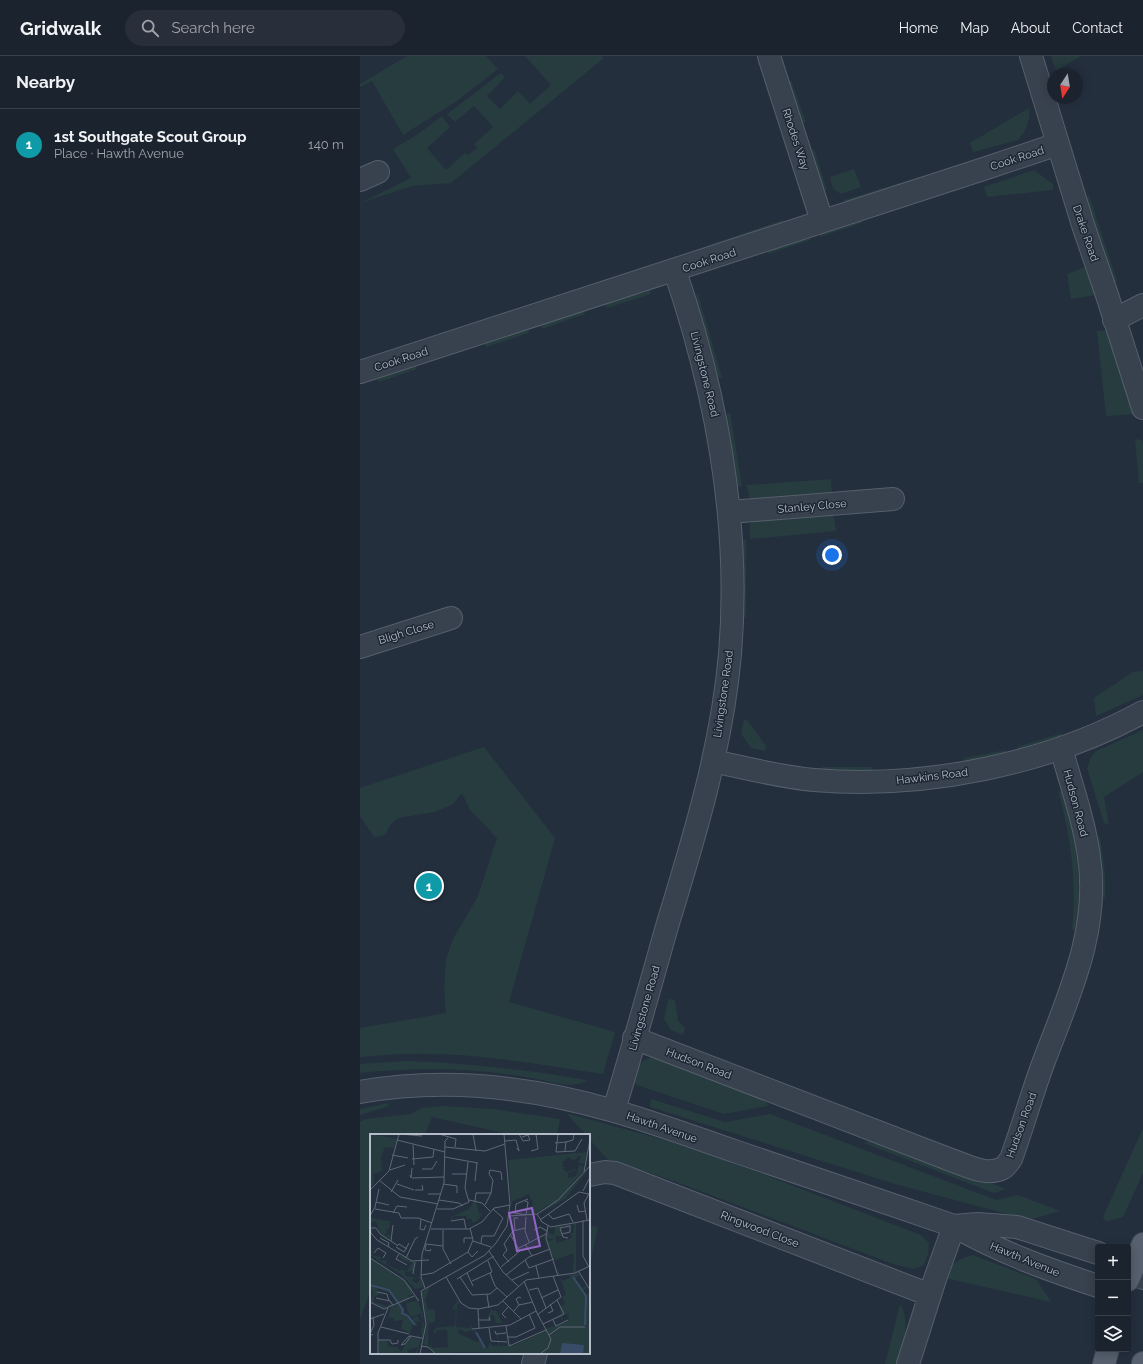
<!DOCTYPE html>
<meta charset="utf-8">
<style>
body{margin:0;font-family:Raleway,sans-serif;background:#282f3a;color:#f1f3f6}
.controls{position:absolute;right:12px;bottom:12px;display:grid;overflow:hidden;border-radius:4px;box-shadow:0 2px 10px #0003}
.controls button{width:36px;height:36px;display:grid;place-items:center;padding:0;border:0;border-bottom:1px solid #39404a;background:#1b232e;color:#f1f3f6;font:20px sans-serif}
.compass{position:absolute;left:687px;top:12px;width:36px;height:36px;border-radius:50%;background:#1b232e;box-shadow:0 2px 10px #0003;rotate:192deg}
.you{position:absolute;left:472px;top:499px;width:14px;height:14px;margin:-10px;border:3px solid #fff;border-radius:50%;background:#1a73e8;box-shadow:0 0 0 6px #1a73e833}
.badge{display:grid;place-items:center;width:26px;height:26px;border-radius:50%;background:#d93025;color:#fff;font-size:13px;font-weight:700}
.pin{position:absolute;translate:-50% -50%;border:2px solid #fff;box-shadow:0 1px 4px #0006}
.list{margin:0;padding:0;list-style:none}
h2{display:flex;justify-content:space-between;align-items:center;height:52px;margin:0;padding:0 16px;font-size:17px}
h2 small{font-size:13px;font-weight:400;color:#a0a4aa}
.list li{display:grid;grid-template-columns:26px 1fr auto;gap:12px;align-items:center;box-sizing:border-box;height:72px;padding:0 16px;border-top:1px solid #39404a}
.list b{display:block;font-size:15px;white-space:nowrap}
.list p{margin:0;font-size:13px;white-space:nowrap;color:#a0a4aa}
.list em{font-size:13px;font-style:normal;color:#a0a4aa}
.icon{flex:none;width:22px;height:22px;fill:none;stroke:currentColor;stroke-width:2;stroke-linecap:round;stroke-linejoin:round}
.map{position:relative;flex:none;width:783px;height:1308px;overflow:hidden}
header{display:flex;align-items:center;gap:24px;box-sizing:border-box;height:56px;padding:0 20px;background:#1b232e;border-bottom:1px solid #39404a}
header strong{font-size:19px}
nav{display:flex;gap:22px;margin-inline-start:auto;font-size:14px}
.search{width:280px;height:36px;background:#282f3a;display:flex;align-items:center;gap:10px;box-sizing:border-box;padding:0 14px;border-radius:22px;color:#a0a4aa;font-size:15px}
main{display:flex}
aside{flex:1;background:#1b232e}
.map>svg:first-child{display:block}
.green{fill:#263c3f}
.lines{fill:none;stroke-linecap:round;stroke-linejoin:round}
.minor-casing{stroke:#565f6c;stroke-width:24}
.tertiary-casing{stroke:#565f6c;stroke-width:24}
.primary-casing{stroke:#414a57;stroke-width:24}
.minor{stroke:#38414e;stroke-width:22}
.tertiary{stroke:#38414e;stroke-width:22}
.primary{stroke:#56606e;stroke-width:22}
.labels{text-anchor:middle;stroke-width:3;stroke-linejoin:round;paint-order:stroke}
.street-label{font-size:11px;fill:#b4bcc9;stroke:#1d2633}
.inset-river{fill:none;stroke:#394c67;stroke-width:2}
.inset-road{fill:none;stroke:#5e6776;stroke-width:1}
.view{fill:#9266c3;fill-opacity:0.15;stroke:#9266c3;stroke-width:2}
.inset-edge{fill:none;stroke:#b4bcc9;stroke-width:2}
</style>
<header>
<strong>Gridwalk</strong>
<div class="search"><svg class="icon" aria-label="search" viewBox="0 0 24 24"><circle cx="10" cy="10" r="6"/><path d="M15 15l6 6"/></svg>Search here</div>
<nav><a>Home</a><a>Map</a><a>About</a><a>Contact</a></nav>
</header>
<main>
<aside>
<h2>Nearby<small></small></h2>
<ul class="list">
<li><span class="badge" style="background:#0f9aa8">1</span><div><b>1st Southgate Scout Group</b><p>Place · Hawth Avenue</p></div><em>140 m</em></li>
</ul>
</aside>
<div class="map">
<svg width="783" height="1308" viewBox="0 0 783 1308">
<rect width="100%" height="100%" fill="#242f3e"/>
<!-- green -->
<path class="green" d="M 47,0 L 126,0 L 138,13 L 97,45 L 43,79 L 12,25 L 0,31 L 0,28 Z
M 165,0 L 241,0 L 244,2 L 91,127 L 52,130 L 0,147 L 51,122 L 33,93 L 58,78 L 82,60 L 90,71 L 67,92 L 86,114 L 105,97 L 108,99 L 117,92 L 114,88 L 133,71 L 114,50 L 95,66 L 87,58 L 141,17 L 145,21 L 127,40 L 140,53 L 158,35 L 170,48 L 191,29 Z
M 691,0 L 721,0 L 696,15 Z
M 431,24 L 446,66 L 444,67 L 441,66 L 429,26 Z
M 669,52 C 671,63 666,76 658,84 L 613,96 L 610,87 Z
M 454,93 L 467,134 L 463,135 L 449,94 Z
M 494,113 L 501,131 L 481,138 L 473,133 L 470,121 Z
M 674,114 L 693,128 L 693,134 L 627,141 L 624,131 Z
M 559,121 L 559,125 L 486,148 L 484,144 Z
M 729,139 L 757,225 L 753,227 L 726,143 Z
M 502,163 L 502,167 L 460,181 L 461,176 Z
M 423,164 L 425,169 L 351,192 L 349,189 Z
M 448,181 L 451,184 L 408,198 L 409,194 Z
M 725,211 L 736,239 L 711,243 L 707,218 Z
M 290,234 L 291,238 L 247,252 L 245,248 Z
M 338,238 L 362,322 L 358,321 L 356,317 L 336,240 Z
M 224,254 L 225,258 L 182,273 L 180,268 Z
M 168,273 L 169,277 L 126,291 L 124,287 Z
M 746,274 L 775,358 L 746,360 L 737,275 Z
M 56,310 L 57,313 L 19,326 L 17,322 Z
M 370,356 L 382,430 L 377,431 L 365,360 Z
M 775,383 L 782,384 L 783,388 L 783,427 L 779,427 Z
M 471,423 L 472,439 L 395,446 L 389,442 L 387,429 Z
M 473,456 L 476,475 L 390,483 L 390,467 L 398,462 Z
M 381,483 L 386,484 L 386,561 L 382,561 Z
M 783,615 L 783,639 L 736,660 L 734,642 L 773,616 Z
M 384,663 L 388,665 L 406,690 L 405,695 L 391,692 L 381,678 Z
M 783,674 L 783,716 L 744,741 L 749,769 L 744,767 L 727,712 L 731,701 L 736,695 Z
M 702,677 L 701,682 L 658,695 L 657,691 Z
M 124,691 L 195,782 L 149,946 L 255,976 L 243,1018 C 178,1008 112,996 46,998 C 30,998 15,1000 0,1001 L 0,972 L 86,957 L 84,933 L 86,904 L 93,883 L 118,840 L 137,782 L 110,754 L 102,737 L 92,749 L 74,756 L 38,762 L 30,769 L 25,779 L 14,781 L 0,760 L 0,732 Z
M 646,694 L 647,698 L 605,706 L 604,702 Z
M 462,711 L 512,711 L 512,716 L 463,715 Z
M 698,735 L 703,736 C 717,782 722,827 717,874 L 712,873 C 717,825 711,781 698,735 Z
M 740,781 L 745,818 L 745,842 L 741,840 L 736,782 Z
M 308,943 L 315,944 L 318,965 L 325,972 L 323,979 L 311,974 L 304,963 Z
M 293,1001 L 404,1039 L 408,1050 L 364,1058 L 274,1028 C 274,1014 279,1004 293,1001 Z
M 45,1005 C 108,1007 164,1013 227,1024 C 214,1034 193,1026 177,1023 C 120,1012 58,1011 0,1017 L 0,1008 Z
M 291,1043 L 365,1066 L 410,1058 L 636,1144 L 658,1139 L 700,1155 L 669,1164 L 535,1128 L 290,1051 Z
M 28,1047 L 29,1050 L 0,1059 L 0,1053 Z
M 85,1050 L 133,1053 L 200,1063 L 197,1079 L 152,1079 L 72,1061 L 65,1079 L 11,1079 L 11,1234 L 0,1263 L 0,1066 L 6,1063 L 50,1058 L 62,1052 Z
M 206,1057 L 308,1085 L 392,1114 L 561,1179 L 569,1187 L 568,1198 L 564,1209 L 554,1213 L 533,1208 L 308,1123 L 247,1103 L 229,1083 L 229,1079 L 226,1079 Z
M 783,1072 L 783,1117 L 763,1161 L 746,1166 L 743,1161 Z
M 516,1083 L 646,1133 L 634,1137 L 504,1087 Z
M 229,1169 L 238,1171 L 229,1213 Z
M 613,1199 L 676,1223 L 691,1246 L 585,1222 C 591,1208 598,1202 613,1199 Z
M 540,1248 C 552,1267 542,1289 537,1308 L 525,1308 Z"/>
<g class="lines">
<!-- minor casing -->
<g class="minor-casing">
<path id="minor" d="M 409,0 L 462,165
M 671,0 L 723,169 L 747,239 L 783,352
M 0,124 L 18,116
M 754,264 L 783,249
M 0,316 C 233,241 466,166 698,88
M 370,456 L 533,443
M 0,591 L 91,562
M 353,705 C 386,712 420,721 454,724 C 564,733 686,709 783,656
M 274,982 L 591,1104 C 606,1109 627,1121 643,1112 C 646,1111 648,1106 651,1103 C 663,1070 672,1037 684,1005 C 709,939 740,873 729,801 C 724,764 711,728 701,692
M 254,1054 C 273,992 290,930 308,867 C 335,779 362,690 370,598 C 381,467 357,339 315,215
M 229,1119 L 245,1116 L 255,1117 L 570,1239
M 173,1308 L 176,1297
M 548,1308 L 575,1223 L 594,1170"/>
</g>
<!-- tertiary casing -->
<g class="tertiary-casing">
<path id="tertiary" d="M 0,1036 C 84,1021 172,1031 254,1055 C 296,1067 336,1082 377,1096 C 450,1121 522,1145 594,1170 C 642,1197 686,1213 738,1230
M 594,1170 L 618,1168 L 657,1171 L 738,1197
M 768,1207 L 774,1209 L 783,1222"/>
</g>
<!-- primary casing -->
<g class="primary-casing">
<path id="primary" d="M 768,1224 L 783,1188
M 744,1308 L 748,1293
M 783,1308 L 783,1307"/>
</g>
<!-- minor -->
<use href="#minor" class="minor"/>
<!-- tertiary -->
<use href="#tertiary" class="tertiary"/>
<!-- primary -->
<use href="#primary" class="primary"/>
</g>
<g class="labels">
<!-- street labels -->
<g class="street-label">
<text transform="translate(436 83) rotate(72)" y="4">Rhodes Way</text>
<text transform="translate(657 102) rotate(-18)" y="4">Cook Road</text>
<text transform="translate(726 177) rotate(71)" y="4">Drake Road</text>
<text transform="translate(349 204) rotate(-18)" y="4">Cook Road</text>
<text transform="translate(41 303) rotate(-18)" y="4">Cook Road</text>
<text transform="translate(345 318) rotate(76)" y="4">Livingstone Road</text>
<text transform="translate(452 450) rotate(-5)" y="4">Stanley Close</text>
<text transform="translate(46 576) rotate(-17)" y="4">Bligh Close</text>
<text transform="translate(363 638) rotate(-82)" y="4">Livingstone Road</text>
<text transform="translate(572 720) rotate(-7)" y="4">Hawkins Road</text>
<text transform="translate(716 747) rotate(75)" y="4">Hudson Road</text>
<text transform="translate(284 952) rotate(-74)" y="4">Livingstone Road</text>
<text transform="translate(339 1007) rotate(21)" y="4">Hudson Road</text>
<text transform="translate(661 1069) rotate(-70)" y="4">Hudson Road</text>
<text transform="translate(302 1071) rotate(19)" y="4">Hawth Avenue</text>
<text transform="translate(400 1173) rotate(21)" y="4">Ringwood Close</text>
<text transform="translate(665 1203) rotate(22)" y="4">Hawth Avenue</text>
</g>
</g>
<!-- overview -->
<g transform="translate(10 1078)">
<rect width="220" height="220" fill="#242f3e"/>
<path d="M 0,0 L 27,5 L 24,14 L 15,13 L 11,23 L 12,37 L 3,40 L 4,49 L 1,53 ZM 217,18 L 214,30 L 208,29 L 211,23 L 209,22 L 204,26 L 198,23 L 193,28 L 192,33 L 196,33 L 193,35 L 197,38 L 205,35 L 206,36 L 198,39 L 198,44 L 206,42 L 209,31 L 213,32 L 214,36 L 190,63 L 161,82 L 149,81 L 161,81 L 163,67 L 161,66 L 159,60 L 141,68 L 138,26 ZM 219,35 L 196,63 L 198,67 L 196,64 L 168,81 ZM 104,67 L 106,67 L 109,80 L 113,79 L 107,87 L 102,89 L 102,85 L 97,85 L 96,82 L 84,82 L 81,87 L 81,83 L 99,75 ZM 0,83 L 9,86 L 10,83 L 10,86 L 20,87 L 19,96 L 16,94 L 17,99 L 15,100 L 16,102 L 19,100 L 19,104 L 21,100 L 21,105 L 10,99 L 6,87 L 2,88 L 1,92 L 5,93 L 1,93 ZM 206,88 L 206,137 L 216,133 L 216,130 L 218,133 L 206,139 L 190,141 L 188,140 L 187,135 L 191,141 L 203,139 L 204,119 L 185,126 L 175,106 L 181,107 L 183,104 L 171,106 L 175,104 L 175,96 L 177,93 L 177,98 L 184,101 L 185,93 L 194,91 L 190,94 L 193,102 L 185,102 L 187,109 L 202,104 L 200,99 L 203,99 L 204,90 L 197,92 L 195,91 ZM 4,112 L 2,121 L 11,123 L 10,126 L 12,127 L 17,126 L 16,130 L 30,137 L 33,132 L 32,136 L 37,137 L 42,129 L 32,126 L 29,121 L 44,128 L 43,137 L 35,138 L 35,142 L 46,144 L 41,146 L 47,150 L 50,145 L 47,143 L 50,143 L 54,153 L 45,155 L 32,141 L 0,121 ZM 0,125 L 34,146 L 42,154 L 42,161 L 38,161 L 34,154 L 39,163 L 24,171 L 27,168 L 20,159 L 7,154 L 7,159 L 11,160 L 4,163 L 4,168 L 17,172 L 22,169 L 23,171 L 13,174 L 0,167 L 3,159 L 0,154 L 2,153 L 0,152 ZM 209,139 L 212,146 L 209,141 L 205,145 L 209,150 L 212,147 L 209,151 L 212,155 L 216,151 L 219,155 L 217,153 L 213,157 L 217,161 L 220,158 L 218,156 L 220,157 L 220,220 L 88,218 L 68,220 L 59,214 L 61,210 L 62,214 L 78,213 L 77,196 L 68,196 L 65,200 L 63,197 L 67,195 L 63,194 L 85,192 L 86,172 L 84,177 L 83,173 L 87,168 L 86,164 L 90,169 L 87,170 L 86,193 L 101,194 L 101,190 L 103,196 L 96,198 L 89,195 L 88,199 L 107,208 L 110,207 L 104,196 L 105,196 L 115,214 L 118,214 L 120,208 L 122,212 L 128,212 L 128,208 L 122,208 L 128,207 L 126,200 L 135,199 L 136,200 L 127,200 L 129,208 L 133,208 L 129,208 L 129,212 L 140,212 L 137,211 L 138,203 L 142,203 L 138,204 L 138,211 L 143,212 L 175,197 L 177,194 L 185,192 L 183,187 L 188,192 L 198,187 L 199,179 L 193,182 L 195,181 L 192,175 L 193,180 L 189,182 L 192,182 L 193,187 L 191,183 L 183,186 L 191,180 L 189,169 L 191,172 L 195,170 L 192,163 L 196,160 L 190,144 L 193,147 L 201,143 L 198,141 ZM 60,153 L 55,166 L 58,175 L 65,176 L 65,188 L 58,189 L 58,212 L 54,210 L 57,188 L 51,158 ZM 43,162 L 47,164 L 53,181 L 54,197 L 53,195 L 54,198 L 51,204 L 52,187 L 45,188 L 48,191 L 46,192 L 43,189 L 40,201 L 45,203 L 40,202 L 40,199 L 31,195 L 33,186 L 24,187 L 24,184 L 18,183 L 21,173 L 31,169 L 33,179 L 44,187 L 43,184 L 48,182 L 49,186 L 52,187 L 53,189 L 53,182 L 52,185 L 50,177 L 50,180 L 41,183 L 38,178 L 36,169 L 47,167 L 45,164 L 42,163 L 32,169 L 33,167 ZM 122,174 L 122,177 L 126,176 L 132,189 L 126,189 L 124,181 L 121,181 L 121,188 L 117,185 ZM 39,203 L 51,205 L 47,220 L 45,220 L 48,213 L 38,216 L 37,220 L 8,220 L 9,206 L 17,207 L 19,213 L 27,213 L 31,218 Z" fill="#263c3f"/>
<path d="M 192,209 L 214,211 L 213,220 L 190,220 Z" fill="#394c67"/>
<path class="inset-river" d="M 203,143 L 216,162 L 215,191M 0,151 L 19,156 L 33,176 L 32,179 L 38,182 L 45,191M 106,198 L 115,214"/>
<path class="inset-road" d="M 30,0 L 52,2M 69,0 L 86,5 L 85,13M 103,0 L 106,17M 149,0 L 153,7 L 160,6 L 158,1 L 152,3M 188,0 L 186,18 L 205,17 L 212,5M 27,6 L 75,18M 135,7 L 146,6 L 149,17 L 147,14M 196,8 L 203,6 L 204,0M 185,9 L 196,8 L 195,17M 43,11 L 44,31M 75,13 L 115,17 L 135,10M 161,17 L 168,15 L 166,0M 22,21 L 38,24M 75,23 L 108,29M 42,25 L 63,23 L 64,15M 52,35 L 62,35 L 67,27M 20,36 L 35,31M 214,38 L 220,5M 82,40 L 97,40M 40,41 L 41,44 L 42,34M 42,44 L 74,43M 9,46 L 30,63 L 68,70M 123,46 L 119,40 L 120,36 L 131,38 L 132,46M 105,47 L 107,29M 27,50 L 44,56M 73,50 L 87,52 L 87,59M 0,56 L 19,37 L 29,0M 45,56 L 53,56 L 52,51M 213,57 L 219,45M 21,58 L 28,46M 121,59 L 123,46M 58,60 L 71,60M 69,66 L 89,69 L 93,72M 99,66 L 112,69 L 120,77M 105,67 L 106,59 L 121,59 L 115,71M 6,68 L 19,71M 207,71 L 209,78 L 216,77M 5,75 L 29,79 L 31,84 L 48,84 L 62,89M 67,75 L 83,75 L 99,68 L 95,54 L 98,28M 23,79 L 27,72 L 37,73M 145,79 L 156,81 L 158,68 L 155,67M 145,80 L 146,70 L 158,65M 167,80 L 172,88 L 181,93 L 220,86M 178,80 L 183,85 L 199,80 L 203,88M 0,82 L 5,73 L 9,55M 139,82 L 167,80 L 188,66 L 219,33M 156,83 L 155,97 L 159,108M 51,85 L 50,95 L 54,96 L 56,91M 170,86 L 209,58 L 219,60M 213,86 L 213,122 L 219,133M 217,86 L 214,69 L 220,58M 81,87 L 94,85 L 96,95M 0,90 L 1,99 L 7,106 L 42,127 L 59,126M 178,92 L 176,104 L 188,142M 0,94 L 6,94 L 10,100 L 27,111M 61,95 L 99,95 L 112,88 L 124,74 L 140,71M 73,96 L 73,115 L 81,130M 145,96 L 144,84 L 148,84M 164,96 L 170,93 L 177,97M 192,100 L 200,98 L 200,91M 10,104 L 19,109 L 18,113M 198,104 L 193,103 L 190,94 L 200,92M 21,107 L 23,91M 103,107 L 121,113M 94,109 L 94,104 L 103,104M 111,109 L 112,102 L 124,102 L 133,84 L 123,75M 155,110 L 162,122M 27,112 L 29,110 L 37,115M 26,113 L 34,118 L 39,109M 149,114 L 176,100M 61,115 L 60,117 L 55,116 L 56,110 L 73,112M 119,117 L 133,138 L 148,152M 98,118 L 102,123 L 108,117M 4,119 L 8,114 L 16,119 L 13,124M 29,120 L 26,125 L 37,131M 0,124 L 34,146 L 49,167M 36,124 L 45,105 L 48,103M 155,126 L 159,134 L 184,125M 139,128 L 133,121 L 137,116 L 134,110 L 143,97 L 155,94M 166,132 L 169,144M 131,133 L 150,117 L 140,100M 209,138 L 220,156M 97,139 L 103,152M 120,139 L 125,152 L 137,163M 43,140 L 45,128M 51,141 L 63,139 L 98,118 L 103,106 L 100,94M 136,141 L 159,123 L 180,115M 76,143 L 91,169 L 99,174 L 108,175 L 128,171 L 156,146 L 205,139 L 220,132M 90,143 L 102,161 L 120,160 L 127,154M 87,145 L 124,122M 142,146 L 159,138M 102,147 L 122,138 L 118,127M 154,147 L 167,179 L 181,205 L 178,214 L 170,220M 55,154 L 51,143 L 52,120 L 74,49 L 75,7 L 78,4M 159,156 L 168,154 L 176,174M 7,158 L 17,160 L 19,167M 117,161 L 119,174M 6,164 L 20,167 L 23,171M 171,164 L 188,156M 133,167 L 151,185M 0,168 L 14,175M 149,171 L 146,165 L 149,163 L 151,164M 14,175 L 44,162M 108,175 L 109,194M 144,177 L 149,171 L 163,168M 178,179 L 183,177 L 180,170M 167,181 L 191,163 L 183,142M 136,184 L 132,180 L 139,172M 0,185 L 14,180M 108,186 L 120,186 L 119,183M 183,186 L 186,192 L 198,186M 173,190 L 194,180 L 187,166M 136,192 L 139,212 L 176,196M 11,193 L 39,200M 119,194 L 121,207 L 137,208M 102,195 L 140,191 L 166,177M 125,197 L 126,200 L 136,199M 3,201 L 0,200 L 4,191 L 3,183M 179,201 L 190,193 L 215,193M 41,202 L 35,210 L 31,211 L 39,202 L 41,202 L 46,203 L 47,203 L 50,204 L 53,204M 137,203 L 146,203 L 165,194 L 159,180M 8,206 L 20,206 L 22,210 L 28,209 L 28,206M 51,212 L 58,213 L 66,220M 8,220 L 8,199 L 18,174M 50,220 L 56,190 L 51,157 L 115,121 L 126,109 L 137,92 L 140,70 L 134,0M 98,220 L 117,220"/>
<path class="view" d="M 162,74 L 170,112 L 147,117 L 139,79 Z"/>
<rect width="220" height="220" class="inset-edge"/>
</g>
</svg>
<div class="controls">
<button>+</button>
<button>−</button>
<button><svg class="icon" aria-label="layers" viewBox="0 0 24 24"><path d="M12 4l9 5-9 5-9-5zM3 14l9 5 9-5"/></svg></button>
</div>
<svg class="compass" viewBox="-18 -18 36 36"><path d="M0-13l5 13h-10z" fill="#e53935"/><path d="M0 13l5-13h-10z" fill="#a0a4aa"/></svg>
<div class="you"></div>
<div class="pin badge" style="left:69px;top:830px;background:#0f9aa8">1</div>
</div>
</main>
